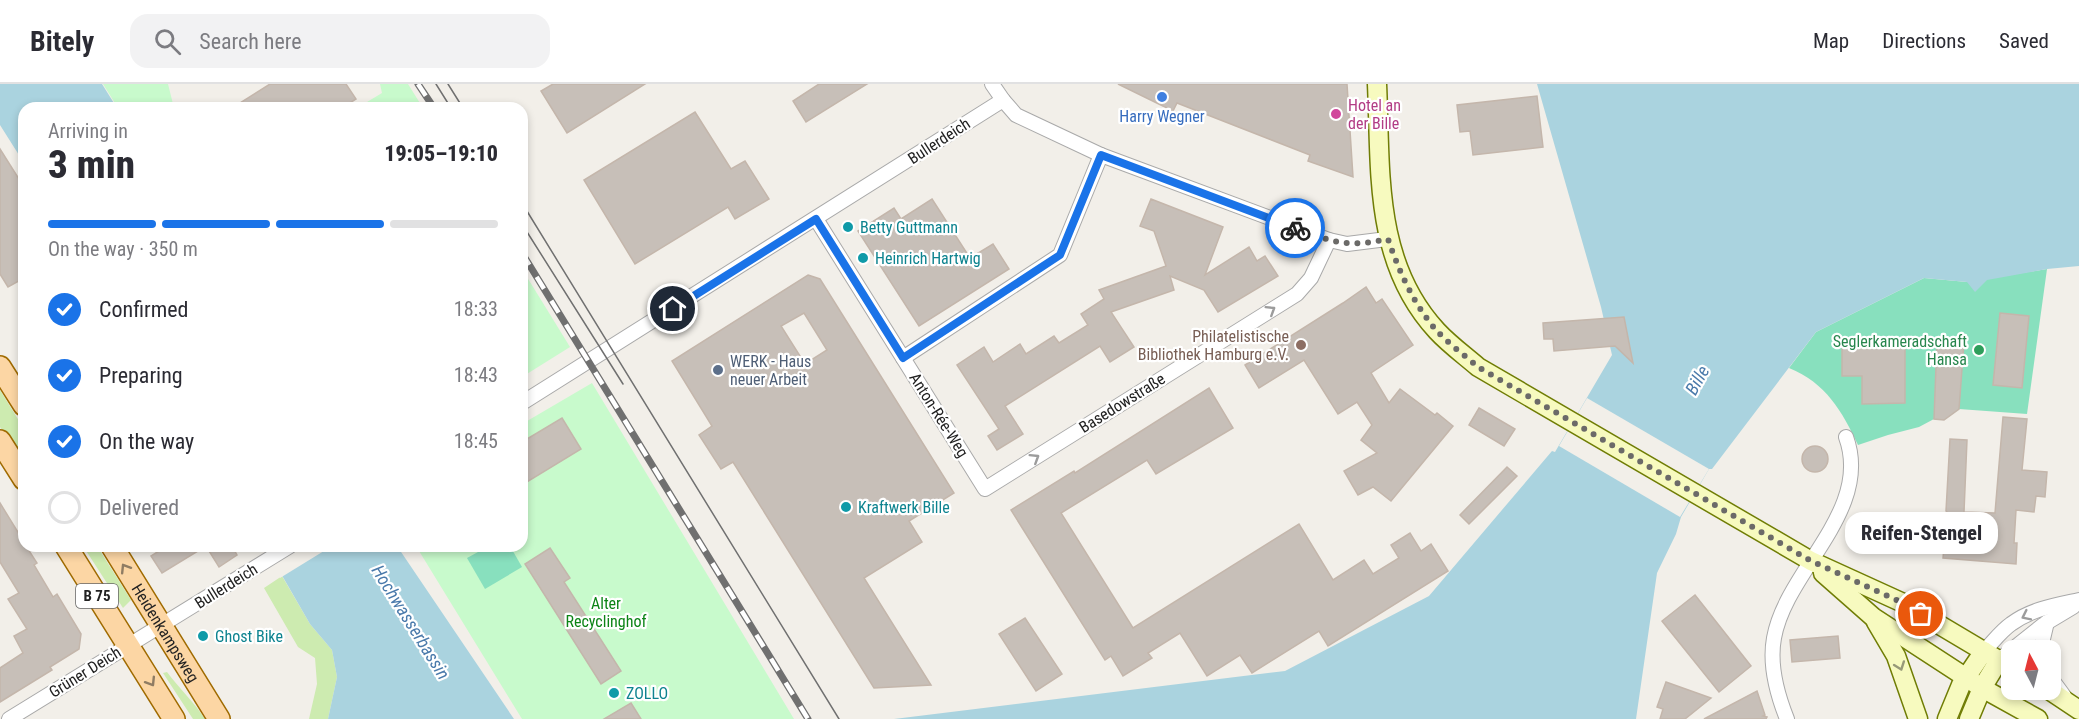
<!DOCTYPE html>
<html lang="en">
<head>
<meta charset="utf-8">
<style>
	body { margin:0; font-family:"Roboto Condensed",sans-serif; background:#f2f2f3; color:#2b2b33; height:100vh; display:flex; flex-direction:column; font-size:22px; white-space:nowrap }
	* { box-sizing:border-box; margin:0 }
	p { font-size:20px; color:#7c7c81 }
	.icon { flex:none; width:33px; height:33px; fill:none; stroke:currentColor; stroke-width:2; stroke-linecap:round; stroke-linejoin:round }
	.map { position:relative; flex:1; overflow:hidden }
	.panel { position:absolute; left:18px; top:18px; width:510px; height:450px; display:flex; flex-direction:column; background:#fff; border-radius:18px; box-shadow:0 3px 9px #0003 }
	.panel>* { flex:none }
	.needle { width:39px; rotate:353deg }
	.fabs { position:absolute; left:2001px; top:556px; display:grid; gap:12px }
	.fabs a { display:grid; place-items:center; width:60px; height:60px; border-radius:12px; background:#fff; box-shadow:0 3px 9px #0003; font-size:30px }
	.pin { position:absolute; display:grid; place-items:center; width:51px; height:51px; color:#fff; margin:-26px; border:3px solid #fff; border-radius:50%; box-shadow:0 2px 6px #0007 }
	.courier { position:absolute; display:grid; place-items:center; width:60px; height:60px; margin:-30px; border:4px solid #1a73e8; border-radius:50%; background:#fff; color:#222; box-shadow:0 2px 8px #0007 }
	.bubble { position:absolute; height:42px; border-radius:18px; background:#fff; box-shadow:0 3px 9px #0003; font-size:20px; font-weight:800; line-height:42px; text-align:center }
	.head em { font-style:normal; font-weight:800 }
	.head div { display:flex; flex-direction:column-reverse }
	.head { display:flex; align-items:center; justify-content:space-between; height:102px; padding:0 30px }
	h1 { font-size:39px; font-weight:800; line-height:45px }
	.bar { display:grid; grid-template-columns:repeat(4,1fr); gap:9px 6px; align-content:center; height:72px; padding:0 30px }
	.bar i { height:8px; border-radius:4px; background:#e1e1e2 }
	.bar .current { background:#1a73e8 }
	.bar p { grid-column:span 4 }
	ol { padding:0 30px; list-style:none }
	li { display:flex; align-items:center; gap:18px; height:66px }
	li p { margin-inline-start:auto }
	li .icon { padding:6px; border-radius:50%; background:#1a73e8; color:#fff; stroke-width:4 }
	li:last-child { color:#7c7c81 }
	li i { width:33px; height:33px; border:3px solid #e1e1e2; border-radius:50% }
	header { display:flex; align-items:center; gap:36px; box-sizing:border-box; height:84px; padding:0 30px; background:#fff; border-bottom:2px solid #e1e1e2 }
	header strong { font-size:28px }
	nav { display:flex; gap:33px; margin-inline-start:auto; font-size:21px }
	.search { width:420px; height:54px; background:#f2f2f3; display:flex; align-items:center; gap:15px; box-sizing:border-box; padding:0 21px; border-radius:18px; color:#7c7c81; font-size:22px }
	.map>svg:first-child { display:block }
</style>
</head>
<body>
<header>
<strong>Bitely</strong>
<div class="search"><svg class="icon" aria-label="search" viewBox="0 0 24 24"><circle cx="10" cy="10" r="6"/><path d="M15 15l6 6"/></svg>Search here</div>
<nav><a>Map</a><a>Directions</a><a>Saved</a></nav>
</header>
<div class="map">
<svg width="2079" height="635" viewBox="0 0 2079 635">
	<rect width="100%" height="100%" fill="#f2efe9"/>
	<!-- grass -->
	<g fill="#cdebb0">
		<path d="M0,306l24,39v38l-24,-40z"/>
		<path d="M83,462h14l34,54 -8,8z"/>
		<path d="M282,492l28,48 22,26 5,27 -9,42h-19l8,-35 -2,-26 -17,-11 -34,-59z"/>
		<path d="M167,588c12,16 27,30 38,47h-12l-30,-46z"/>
	</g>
	<!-- park -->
	<g fill="#c8facc">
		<path d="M103,0h65l6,24h-56z"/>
		<path d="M380,0h28l15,24h-66l25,-15z"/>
		<path d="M522,185l48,78 -48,30z"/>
		<path d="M592,299l202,336h-272l-106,-173h106v-122z"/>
	</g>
	<!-- pitch -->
	<g fill="#88e0be">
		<path d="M2047,185l-20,145 -68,-5 -15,11 -10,-1 -15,8 -31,8 -30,10c-16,-34 -32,-62 -69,-77l27,-36 108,-54 43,4z"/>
		<path d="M489,462h21l12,21 -37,22 -18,-31z"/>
	</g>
	<!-- water -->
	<g fill="#aad3df">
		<path d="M0,0h102l15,24h-93v55l-24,-38z"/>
		<path d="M1537,0h542v182l-32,3 -60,11 -12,12 -8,-10 -43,-4 -108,54 -104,137h-3l-28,48 -5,17 -19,39 -21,146h-742l391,-48 144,-75 123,-145 3,1 57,-97 -11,-48z"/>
		<path d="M265,462h132l117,173h-186l9,-42 -5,-27 -22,-26z"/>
	</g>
	<!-- pier -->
	<g fill="#f2efe9">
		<path d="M1587,314l122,71 -29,48 -121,-71z"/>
		<path d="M262,462h70l-52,32z"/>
	</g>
	<!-- building -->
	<g fill="#c7bfb8" stroke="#c4b6ab" stroke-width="1.5" fill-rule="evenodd">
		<path d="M270,0h76l10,15 -14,9h-110z"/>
		<path d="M553,0h92l-78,49 -26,-42z"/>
		<path d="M819,0h48l-61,38 -13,-21z"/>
		<path d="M1118,0h229l6,93 -45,-16 2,-6 -133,-52 -4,8z"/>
		<path d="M1537,12l6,51 -70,8 -3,-24 -10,1 -3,-27z"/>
		<path d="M695,28l36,57 14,-8 24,38 -34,20 -7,-12 -93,57 -51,-84z"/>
		<path d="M0,65l24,38v91l-16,9 -8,-13z"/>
		<path d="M932,115l38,59 23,-14 16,25 -90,57 -61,-95 36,-23 7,11z"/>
		<path d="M1151,115l72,28 -18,48 44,-28 8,14 8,-5 13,20 -60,36 -14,-22 -34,-14 4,14 -63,22 23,35 -24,15 -10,-16 -95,60 18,28 -26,16 -9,-14 11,-7 -42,-64 27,-18 9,15 27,-18 6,10 28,-18 5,7 29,-18 -7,-11 23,-15 -5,-9 67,-24 -12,-35 -14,-5z"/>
		<path d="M808,191l12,4 134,214 -45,28 13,21 -58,36 67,107 -57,3 -141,-226 -12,7 -22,-34 13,-9 -40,-65zM804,229l23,37 -22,14 -24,-38z"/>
		<path d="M1366,203l10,16 6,-4 31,46 -42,28 18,30 11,-14 35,26 2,-2 16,13 -62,75 -18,-14 -15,8 -14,-24 33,-18 -16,-13 11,-15 -15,-23 -19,12 -34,-54 -45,28 -14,-23 98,-62z"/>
		<path d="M2000,229l29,3 -7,72 -29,-3z"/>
		<path d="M1624,233l9,46 -18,-17 -61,5 -1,-12h-9l-1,-16z"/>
		<path d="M1937,257l27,1 -5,67 -15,11 -10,-1z"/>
		<path d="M1842,264h63v55l-43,1v-28h-20z"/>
		<path d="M1209,304l24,40 -77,46 -9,-14 -86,53 72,115 166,-104 34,56 31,-20 9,14 26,-16 -8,-13 19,-12 11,18 10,-7 17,27 -120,75 -9,-15 -67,42 -12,-18 -33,21 -27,-43 -32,20 4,5 -29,18 -12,-20 -6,4 -94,-150 63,-39 1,2z"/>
		<path d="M1479,324l36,21 -11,17 -35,-21z"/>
		<path d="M2003,333l24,2 -5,51 25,2 -2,25 -9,-1 -2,16 -18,-2 -2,33h3l-1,21 -73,-6 4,-46 -1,-1 4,-72 17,1 -3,72 31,1z"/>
		<path d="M562,334l19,31 -59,36v-43z"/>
		<circle cx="1815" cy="375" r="13"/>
		<path d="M1507,383l10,9 -48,48 -9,-9z"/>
		<path d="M0,419l24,39v4h2l11,17 -3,2 19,32 4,-3 24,40 -2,15 -29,18 2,3 -52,32v-34l23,-15 -9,-17 13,-7 -19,-30 11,-6 -19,-31z"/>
		<path d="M167,462h65l5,9 -18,12 -13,-21 -44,27 -11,-17z"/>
		<path d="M550,464l20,30 -6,4 57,89 -20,13 -76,-120z"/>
		<path d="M1695,511l56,71 -32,26 -57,-71z"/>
		<path d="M1025,534l37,56 -26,17 -37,-57z"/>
		<path d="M1838,552l2,22 -48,4 -2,-22z"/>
		<path d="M1666,598l45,16 -26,21h-25l3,-10 -6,-2z"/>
		<path d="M1757,607l8,24 -2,1 4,1 -1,2h-62z"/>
		<path d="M631,619l10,16h-37z"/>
	</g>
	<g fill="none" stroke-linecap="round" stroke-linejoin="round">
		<defs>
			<g id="street">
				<path d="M992,0l11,16"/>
				<path d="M816,135l169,270 312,-195 14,-16 18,-38"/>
				<path d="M903,274l157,-103 41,-100"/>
				<path d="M522,319l481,-303 13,15 85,40 228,85 18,4 40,-5"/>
				<path d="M1984,567c9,-9 17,-20 27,-27 20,-15 45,-19 68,-24"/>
				<path d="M2043,567v-12l4,-17"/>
				<path d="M1999,576l44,-35 30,-18"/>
				<path d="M2050,593l14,19"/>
				<path d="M9,635l281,-173"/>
				<path d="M1787,635c-10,-25 -18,-54 -13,-81 12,-68 99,-127 72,-201"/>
			</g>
			<g id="secondary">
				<path d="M1377,0c4,86 -4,178 60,247 12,13 27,24 41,36l333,194 90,41 111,66"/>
				<path d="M1823,489l50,44 109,71 56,31"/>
				<path d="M1876,538l20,34 22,63"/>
				<path d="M2049,606l30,20"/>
				<path d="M1947,635l14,-34 23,-34"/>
				<path d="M1969,635l13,-31 17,-28"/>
			</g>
			<g id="primary">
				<path d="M0,283l24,38"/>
				<path d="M0,357l24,38"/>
				<path d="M66,462l108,173"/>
				<path id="s1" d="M112,462l107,173"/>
			</g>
		</defs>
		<!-- street casing -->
		<use href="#street" stroke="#a9a9a9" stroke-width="16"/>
		<!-- secondary casing -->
		<use href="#secondary" stroke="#707d05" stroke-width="21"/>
		<!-- primary casing -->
		<use href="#primary" stroke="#a06b00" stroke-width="24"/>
		<!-- street -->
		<use href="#street" stroke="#fff" stroke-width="14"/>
		<!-- secondary -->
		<use href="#secondary" stroke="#f7fabf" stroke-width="18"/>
		<!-- primary -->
		<use href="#primary" stroke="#fcd6a4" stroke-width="21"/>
		<!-- tram -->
		<g stroke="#707070" stroke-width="1.5">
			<path d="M436,0l15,24"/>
			<path d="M448,0l15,24"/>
			<path d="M522,119l317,516"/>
			<path d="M522,140l101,160"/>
		</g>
		<defs>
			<g id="rail">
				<path d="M418,0l16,24"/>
				<path d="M522,169l286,466"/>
			</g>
		</defs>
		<!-- rail casing -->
		<use href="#rail" stroke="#707070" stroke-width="7"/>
		<!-- rail -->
		<use href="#rail" stroke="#fff" stroke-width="4.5" stroke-dasharray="14" stroke-linecap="butt"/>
	</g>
	<!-- one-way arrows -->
	<defs><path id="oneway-chevron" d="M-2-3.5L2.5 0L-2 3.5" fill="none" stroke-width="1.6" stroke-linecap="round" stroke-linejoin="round" transform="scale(1.5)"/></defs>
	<g stroke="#9c9c9c">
		<use href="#oneway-chevron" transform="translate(1271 226) rotate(-32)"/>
		<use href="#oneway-chevron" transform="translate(1035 374) rotate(-32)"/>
		<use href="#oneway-chevron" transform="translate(2026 532) rotate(154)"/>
	</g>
	<g stroke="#8f7c63">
		<use href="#oneway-chevron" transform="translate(125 484) rotate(-122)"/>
		<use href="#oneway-chevron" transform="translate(151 598) rotate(58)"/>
	</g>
	<use stroke="#979978" href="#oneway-chevron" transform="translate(1900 582) rotate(70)"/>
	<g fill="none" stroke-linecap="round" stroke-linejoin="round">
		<!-- done -->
		<path stroke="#6b6a68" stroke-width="6" stroke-dasharray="0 10.8" d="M1295,144c39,14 50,20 93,11 11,32 25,64 48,91 12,13 28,25 42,37l333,194 90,41 20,12"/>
		<!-- route -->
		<path stroke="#1a73e8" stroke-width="8" d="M673,225l143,-90 87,139 157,-103 41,-100 194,73"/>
	</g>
	<!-- markers -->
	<circle fill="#3f7fe0" stroke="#fff" stroke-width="2" cx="1162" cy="13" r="6"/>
	<circle fill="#d1479c" stroke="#fff" stroke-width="2" cx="1336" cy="30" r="6"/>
	<g fill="#0f9aa8" stroke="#fff" stroke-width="2">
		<circle cx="848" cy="143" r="6"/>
		<circle cx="863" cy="174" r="6"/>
		<circle cx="846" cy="423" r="6"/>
		<circle cx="203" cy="552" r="6"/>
		<circle cx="614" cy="609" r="6"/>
	</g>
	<circle fill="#8d6e63" stroke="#fff" stroke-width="2" cx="1301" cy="261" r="6"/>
	<circle fill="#2e9e5b" stroke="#fff" stroke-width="2" cx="1979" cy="266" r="6"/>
	<circle fill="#5c6f8a" stroke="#fff" stroke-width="2" cx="718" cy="286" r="6"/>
	<g text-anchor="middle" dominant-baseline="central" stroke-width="4.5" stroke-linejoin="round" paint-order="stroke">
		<!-- shield labels -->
		<rect fill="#fff" stroke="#646464" stroke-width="1.5" x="76" y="500" width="42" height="24" rx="4.5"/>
		<g font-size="15" font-weight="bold" fill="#222">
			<text x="97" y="512">B 75</text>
		</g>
		<!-- hotel labels -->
		<g font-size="16" fill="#b23c85" stroke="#fff" text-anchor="start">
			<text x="1348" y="21">Hotel an<tspan x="1348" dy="18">der Bille</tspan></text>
		</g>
		<!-- shop labels -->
		<g font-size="16" fill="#366cbe" stroke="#fff">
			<text x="1162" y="32">Harry Wegner</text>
		</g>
		<!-- street labels -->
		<g font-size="16" fill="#222" stroke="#fff">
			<text transform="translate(939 57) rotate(-33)">Bullerdeich</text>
			<text transform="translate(1122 319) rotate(-32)">Basedowstraße</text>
			<text transform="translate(939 331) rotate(58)">Anton-Rée-Weg</text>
			<text transform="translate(226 502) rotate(-32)">Bullerdeich</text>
			<text stroke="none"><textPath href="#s1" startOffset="102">Heidenkampsweg</textPath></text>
			<text transform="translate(85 588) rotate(-32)">Grüner Deich</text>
		</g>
		<!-- culture labels -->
		<g font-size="16" fill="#0d838f" stroke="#fff" text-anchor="start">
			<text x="860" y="143">Betty Guttmann</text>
			<text x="875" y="174">Heinrich Hartwig</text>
			<text x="858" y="423">Kraftwerk Bille</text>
			<text x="215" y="552">Ghost Bike</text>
			<text x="626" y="609">ZOLLO</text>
		</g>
		<!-- education labels -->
		<g font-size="16" fill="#785e54" stroke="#fff" text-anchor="end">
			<text x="1289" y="252">Philatelistische<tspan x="1289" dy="18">Bibliothek Hamburg e.V.</tspan></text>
		</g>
		<!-- leisure labels -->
		<g font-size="16" fill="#27864d" stroke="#fff" text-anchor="end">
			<text x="1967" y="257">Seglerkameradschaft<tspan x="1967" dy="18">Hansa</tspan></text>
		</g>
		<!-- service labels -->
		<g font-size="16" fill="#4e5e75" stroke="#fff" text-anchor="start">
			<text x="730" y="277">WERK - Haus<tspan x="730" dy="18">neuer Arbeit</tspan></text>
		</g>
		<!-- park labels -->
		<g font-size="16" fill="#0c8416" stroke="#fff">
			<text x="606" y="519">Alter<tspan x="606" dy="18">Recyclinghof</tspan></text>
		</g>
		<!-- water labels -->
		<g font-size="18" font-style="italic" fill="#4a7aab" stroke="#fff">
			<text transform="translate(1697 296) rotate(-61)">Bille</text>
			<text transform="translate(411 538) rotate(58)">Hochwasserbassin</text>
		</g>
	</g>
</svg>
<div class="fabs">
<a><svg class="needle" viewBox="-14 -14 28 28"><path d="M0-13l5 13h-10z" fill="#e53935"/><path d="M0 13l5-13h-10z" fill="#7c7c81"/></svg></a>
</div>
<div class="pin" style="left:1921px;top:530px;background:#ea580c"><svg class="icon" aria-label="bag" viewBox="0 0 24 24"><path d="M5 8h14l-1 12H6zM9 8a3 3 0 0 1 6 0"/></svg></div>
<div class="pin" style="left:673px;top:225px;background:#1f2937"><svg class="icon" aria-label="home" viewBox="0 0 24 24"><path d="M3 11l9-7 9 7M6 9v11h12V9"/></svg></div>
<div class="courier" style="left:1295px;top:144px"><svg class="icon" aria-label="bike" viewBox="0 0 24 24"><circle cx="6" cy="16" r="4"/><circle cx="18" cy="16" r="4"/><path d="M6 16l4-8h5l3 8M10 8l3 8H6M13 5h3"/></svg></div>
<div class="bubble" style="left:1845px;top:428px;width:153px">Reifen-Stengel</div>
<section class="panel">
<div class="head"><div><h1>3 min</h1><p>Arriving in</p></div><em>19:05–19:10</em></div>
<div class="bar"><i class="current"></i><i class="current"></i><i class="current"></i><i></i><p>On the way · 350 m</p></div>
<ol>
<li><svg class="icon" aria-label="check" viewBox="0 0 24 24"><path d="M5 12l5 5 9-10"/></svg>Confirmed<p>18:33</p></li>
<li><svg class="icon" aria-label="check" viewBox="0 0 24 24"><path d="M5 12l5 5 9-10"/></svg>Preparing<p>18:43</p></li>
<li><svg class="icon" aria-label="check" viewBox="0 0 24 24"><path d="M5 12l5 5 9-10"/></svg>On the way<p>18:45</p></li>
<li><i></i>Delivered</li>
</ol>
</section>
</div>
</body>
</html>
